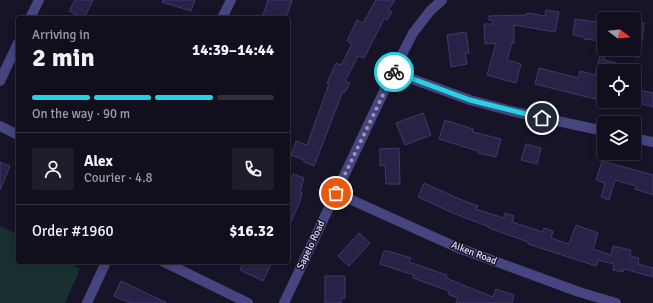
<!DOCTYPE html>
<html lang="en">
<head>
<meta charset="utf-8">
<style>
	body { margin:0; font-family:Signika,sans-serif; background:#1e1d2b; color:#f1f3f6; height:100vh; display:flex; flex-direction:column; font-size:15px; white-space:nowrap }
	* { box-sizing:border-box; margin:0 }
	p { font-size:13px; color:#9c9ca4 }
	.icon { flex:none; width:22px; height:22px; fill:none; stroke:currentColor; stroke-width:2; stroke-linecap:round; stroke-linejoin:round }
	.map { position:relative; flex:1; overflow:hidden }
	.side { position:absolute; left:16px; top:16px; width:274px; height:248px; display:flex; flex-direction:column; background:#110f1e; border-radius:4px; box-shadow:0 2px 10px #0003,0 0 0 1px #302f3c }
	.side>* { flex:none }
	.needle { width:26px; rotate:106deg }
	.buttons { position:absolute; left:597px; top:12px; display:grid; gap:8px }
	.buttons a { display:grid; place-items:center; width:44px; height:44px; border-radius:4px; background:#110f1e; box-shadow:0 2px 10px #0003,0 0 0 1px #302f3c; font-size:20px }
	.pin { position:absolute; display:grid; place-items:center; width:34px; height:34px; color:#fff; margin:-17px; border:2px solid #fff; border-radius:50%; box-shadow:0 1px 4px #0007 }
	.courier { position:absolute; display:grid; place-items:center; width:40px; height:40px; margin:-20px; border:3px solid #24d2e2; border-radius:50%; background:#fff; color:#222; box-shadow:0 1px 5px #0007 }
	.overview em { font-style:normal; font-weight:700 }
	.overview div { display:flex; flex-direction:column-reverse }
	.overview { display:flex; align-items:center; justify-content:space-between; height:68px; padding:0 16px }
	h1 { font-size:26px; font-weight:700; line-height:30px }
	.bar { display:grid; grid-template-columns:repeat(4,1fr); gap:6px 4px; align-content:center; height:48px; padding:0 16px }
	.bar i { height:5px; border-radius:3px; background:#302f3c }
	.bar .current { background:#24d2e2 }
	.bar p { grid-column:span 4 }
	.line { display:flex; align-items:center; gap:10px; padding:0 16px; border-top:1px solid #302f3c }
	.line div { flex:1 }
	.round { display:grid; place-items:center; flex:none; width:42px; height:42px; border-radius:4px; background:#1e1d2b }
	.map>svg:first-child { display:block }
</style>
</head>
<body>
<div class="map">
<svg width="653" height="303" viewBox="0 0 653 303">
	<rect width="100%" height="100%" fill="#171428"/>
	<!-- green -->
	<path fill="#183130" d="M0,226l18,9v27h52l10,7 -15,34h-65z"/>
	<!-- building -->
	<g fill="#292246" stroke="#41376f">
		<path d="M75,0h18l-9,18 -15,-7z"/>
		<path d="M163,0h32l-4,11 -29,-9z"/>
		<path d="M268,0h24l-6,18h-24z"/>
		<path d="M376,0h19l-7,10 4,2 -5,8 -3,-1 -20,39 -6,-2 -13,25 5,2 -5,9 -2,-1 -29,75 -10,-4v-2l-13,-5 5,-14 11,4 22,-61 -2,-1 9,-20 5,2 11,-21 -5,-3 10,-21 6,3z"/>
		<path d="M546,10l13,2 -4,20 -41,-7v18h-2l-5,17 14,4 -5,19 -29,-8 9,-32 -11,1 -1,-20h9v-3l-4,-1v-4l38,-1v-2l18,3z"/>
		<path d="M575,19l29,4 -2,18 -18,-2v-2l-11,-2z"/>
		<path d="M634,22l10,1 -4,34h-6z"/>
		<path d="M466,32l3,21h-4l2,11 -16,3 -4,-32z"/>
		<path d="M601,52l3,1v7l12,3 -2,8h-10v9l-4,-1 -5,20 -60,-15 4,-16 39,10 2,-7 15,4z"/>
		<path d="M634,89l19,4v14l-19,-5z"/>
		<path d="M423,113l8,22 -26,10 -9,-22z"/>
		<path d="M445,120l28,9v3l28,7 -5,18 -18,-4v-2l-39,-12z"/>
		<path d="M526,144l15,4 -4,16 -16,-4z"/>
		<path d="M399,148l1,36h-14l-1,-19 -5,1v-17z"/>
		<path d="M602,161l51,14v20l-18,-6 1,-3 -21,-6 -6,20 -8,-3 4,-14 -9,-3z"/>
		<path d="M0,162l10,4 -10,24z"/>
		<path d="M293,174l11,4 -4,14 2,1 -2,8 -11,26 -1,-38z"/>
		<path d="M424,183l33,15 21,8 -2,3 28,9 1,-5 9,3 -2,6 31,10 1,-4 9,3 -2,7 18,6 7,-19 22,8 -5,16 18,6 2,-9 18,4 -1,6 9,2 -1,6 15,4v9l-29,-8 -1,3 -10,-2 1,-6 -16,-4 -2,6 -68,-22v-2l-39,-14v-1l-36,-14 -35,-16z"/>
		<path d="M359,233l11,10 -21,23 -11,-10z"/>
		<path d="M384,251h4l23,7 -2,4 38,13 -1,3 47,19 3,-8 18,6 -2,8h-56l2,-5 -10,-4 1,-3 -36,-13 1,-3 -34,-11z"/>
		<path d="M243,262h29l-9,19 -23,-11z"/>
		<path d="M325,276h20v22h-4v5h-16z"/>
		<path d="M121,281l46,22h-37l-16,-7z"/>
	</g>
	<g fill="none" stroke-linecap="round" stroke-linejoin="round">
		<!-- minor -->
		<g stroke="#464580" stroke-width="10">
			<path d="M30,18l9,-18"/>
			<path d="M222,18l9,-18"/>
			<path d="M393,72l77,28 41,11 93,20"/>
			<path d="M0,81l18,-38"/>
			<path d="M0,126l18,9"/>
			<path d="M634,138l19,4"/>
			<path d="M336,193l120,54 123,45 37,11"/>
			<path d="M164,262l84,41"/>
			<path d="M87,303l19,-41"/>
			<path d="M284,303l109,-231 20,-39 17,-22 12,-11"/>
		</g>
	</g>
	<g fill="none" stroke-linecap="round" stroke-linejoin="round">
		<!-- done -->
		<path stroke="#9b98b1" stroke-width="4" stroke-dasharray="0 7.2" d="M336,193l58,-121"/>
		<!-- route -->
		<path stroke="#24d2e2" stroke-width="5" d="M394,72l76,28 72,18"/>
	</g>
	<g text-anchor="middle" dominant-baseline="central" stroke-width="3" stroke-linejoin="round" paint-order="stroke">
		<!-- street labels -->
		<g font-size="10" fill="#e2dffb" stroke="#171428">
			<text transform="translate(311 245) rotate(-65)">Sapelo Road</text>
			<text transform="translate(474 253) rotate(21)">Aiken Road</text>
		</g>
	</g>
</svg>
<div class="buttons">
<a><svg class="needle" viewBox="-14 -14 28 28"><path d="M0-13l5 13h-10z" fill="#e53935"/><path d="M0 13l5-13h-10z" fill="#9c9ca4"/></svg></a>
<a><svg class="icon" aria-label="locate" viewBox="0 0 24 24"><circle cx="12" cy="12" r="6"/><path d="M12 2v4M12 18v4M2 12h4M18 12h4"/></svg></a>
<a><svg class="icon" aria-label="layers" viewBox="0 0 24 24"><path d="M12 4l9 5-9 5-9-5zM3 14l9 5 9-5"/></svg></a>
</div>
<div class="pin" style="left:336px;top:193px;background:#ea580c"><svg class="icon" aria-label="bag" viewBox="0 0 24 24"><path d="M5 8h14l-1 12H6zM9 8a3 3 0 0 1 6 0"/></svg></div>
<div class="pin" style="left:542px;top:118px;background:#1f2937"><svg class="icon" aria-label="home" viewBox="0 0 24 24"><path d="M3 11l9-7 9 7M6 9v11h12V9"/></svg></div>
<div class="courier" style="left:394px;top:72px"><svg class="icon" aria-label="bike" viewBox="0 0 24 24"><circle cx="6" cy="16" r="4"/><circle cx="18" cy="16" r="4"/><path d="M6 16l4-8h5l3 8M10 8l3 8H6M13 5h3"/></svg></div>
<section class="side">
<div class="overview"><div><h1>2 min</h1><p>Arriving in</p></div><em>14:39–14:44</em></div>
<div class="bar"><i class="current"></i><i class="current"></i><i class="current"></i><i></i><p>On the way · 90 m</p></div>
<div class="line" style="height:72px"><a class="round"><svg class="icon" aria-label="person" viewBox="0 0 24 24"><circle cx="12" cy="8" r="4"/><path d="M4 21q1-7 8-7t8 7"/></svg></a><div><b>Alex</b><p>Courier · 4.8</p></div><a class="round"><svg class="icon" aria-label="phone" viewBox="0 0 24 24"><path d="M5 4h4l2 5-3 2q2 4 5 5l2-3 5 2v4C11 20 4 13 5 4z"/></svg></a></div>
<div class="line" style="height:52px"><div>Order #1960</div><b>$16.32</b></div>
</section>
</div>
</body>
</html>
